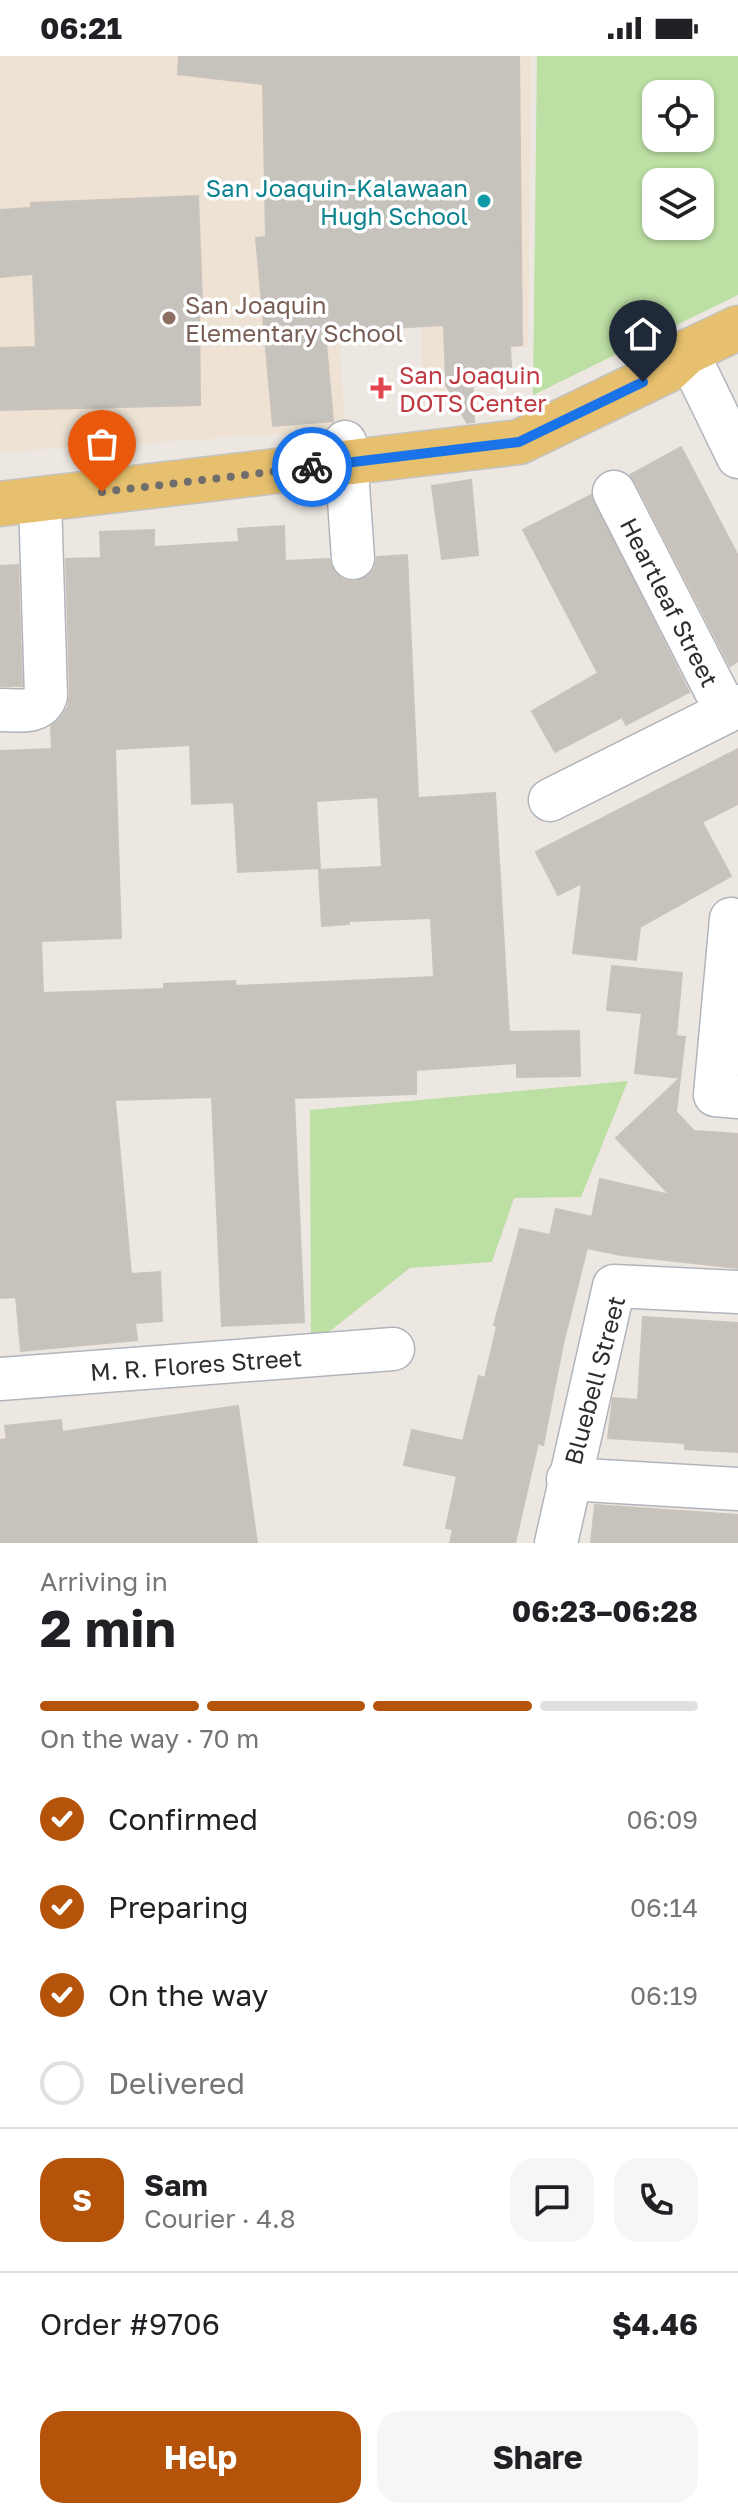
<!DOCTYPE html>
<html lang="en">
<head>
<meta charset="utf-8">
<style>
	body { margin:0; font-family:"Golos Text",sans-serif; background:#f6f6f6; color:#202124; height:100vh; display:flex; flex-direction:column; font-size:30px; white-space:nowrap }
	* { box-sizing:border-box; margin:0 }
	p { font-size:26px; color:#757577 }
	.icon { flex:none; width:44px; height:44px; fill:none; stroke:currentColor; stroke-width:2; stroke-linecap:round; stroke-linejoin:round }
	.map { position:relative; height:1487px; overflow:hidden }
	.panel { display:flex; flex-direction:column; background:#fff; flex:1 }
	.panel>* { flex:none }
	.buttons { position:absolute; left:642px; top:24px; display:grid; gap:16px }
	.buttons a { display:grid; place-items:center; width:72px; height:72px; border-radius:16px; background:#fff; box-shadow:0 2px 6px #0004; font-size:40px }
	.pin { position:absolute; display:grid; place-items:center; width:68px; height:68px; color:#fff; margin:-82px -34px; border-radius:50% 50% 50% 0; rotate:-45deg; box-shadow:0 0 8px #0007 }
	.pin .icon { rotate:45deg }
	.courier { position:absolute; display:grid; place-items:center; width:80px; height:80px; margin:-40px; border:6px solid #1a73e8; border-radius:50%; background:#fff; color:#222; box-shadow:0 2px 10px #0007 }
	.overview em { font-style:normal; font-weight:700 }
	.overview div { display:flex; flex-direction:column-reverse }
	.overview { display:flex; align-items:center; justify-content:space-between; height:136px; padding:0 40px }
	h1 { font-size:52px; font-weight:700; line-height:60px }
	.bar { display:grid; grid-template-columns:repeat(4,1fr); gap:12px 8px; align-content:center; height:96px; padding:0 40px }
	.bar i { height:10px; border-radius:6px; background:#e0e0e0 }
	.bar .selected { background:#b45309 }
	.bar p { grid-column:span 4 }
	.line { display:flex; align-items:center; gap:20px; padding:0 40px; border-top:2px solid #e0e0e0 }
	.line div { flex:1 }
	.round { display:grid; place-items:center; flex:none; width:84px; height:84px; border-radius:24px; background:#f6f6f6 }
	ol { padding:0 40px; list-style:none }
	li { display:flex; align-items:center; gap:24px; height:88px }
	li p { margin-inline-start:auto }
	li .icon { padding:8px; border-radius:50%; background:#b45309; color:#fff; stroke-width:4 }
	li:last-child { color:#757577 }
	li i { width:44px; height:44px; border:4px solid #e0e0e0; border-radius:50% }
	.action { display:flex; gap:16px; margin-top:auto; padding:16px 40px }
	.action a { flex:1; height:92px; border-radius:24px; background:#b45309; color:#fff; font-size:32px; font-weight:700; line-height:92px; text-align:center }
	.action a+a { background:#f6f6f6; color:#202124 }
	.status { display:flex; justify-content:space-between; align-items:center; height:56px; padding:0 40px; background:#fff; direction:ltr }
	.status svg { height:22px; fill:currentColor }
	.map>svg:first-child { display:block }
</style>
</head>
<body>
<div class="status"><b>06:21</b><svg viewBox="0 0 49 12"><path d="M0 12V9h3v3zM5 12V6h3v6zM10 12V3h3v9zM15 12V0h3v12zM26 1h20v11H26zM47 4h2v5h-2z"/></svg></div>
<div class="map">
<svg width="738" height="1487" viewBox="0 0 738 1487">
	<rect width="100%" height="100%" fill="#ede7e1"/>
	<!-- education -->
	<path fill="#ede2d3" d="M0,0h531l-3,291 -85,2 2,56h-23l-1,-202 -90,4 14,223 -345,22z"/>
	<!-- green -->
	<g fill="#bcdfa3" fill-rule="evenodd">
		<path d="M537,0h201v239l-205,100zM656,38h44v44h-44zM656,126h44v44h-44z"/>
		<path d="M628,1025l-47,116 -67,1 -22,64 -82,6 -99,78 -1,-236z"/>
	</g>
	<!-- building -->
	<g fill="#c6c2bc" stroke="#c9c3bb" stroke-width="2" fill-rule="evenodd">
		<path d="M179,0h340l3,289 -12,1 1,21 -39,2 2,53 -7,1 -21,-38 -2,-60 -119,7 8,89 -60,5 -17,-188 10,-1 -3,-153 -85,-10z"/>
		<path d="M198,140l4,105 -3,1 1,103 -200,5v-62l36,-1 -3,-73 -33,3v-67l31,-2v-5z"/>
		<path d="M681,391l57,109v105l-8,5 -95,-185 -5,-6z"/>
		<path d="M471,424l7,75 -36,4 -10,-73z"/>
		<path d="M591,439l98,197 -63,33 -4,-8 -67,35 -23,-41 66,-38 -75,-143z"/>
		<path d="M284,470l1,35 44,-2 5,13 9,8 12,2 12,-5 8,-9 2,-11 30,-2 11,243 77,-5 14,239 70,-1 1,45 -63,1v-14l-101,7v24l-122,4 10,224 -82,4 -10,-229 -97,3 16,174 29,-2 2,49 -27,2 2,17 -116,11 -5,-54 -16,1v-547l52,-2 -1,-22 9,-8 8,-12 2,-12 -4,-136 35,-1 -1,-26 54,-2v17l85,-5 -1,-13zM190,689l2,59 42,-2 4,70 82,-4 -4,-67 62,-4 4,70 -63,3 3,56 27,-2v-3l82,-3 3,59 -198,9 -1,-5 -71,3v5l-121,4 -2,-52 80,-3 -6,-189z"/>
		<path d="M18,509l4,121h-22v-120z"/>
		<path d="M738,693v55l-36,18 29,54 -91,51 -4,33 -63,-7 9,-70 -24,12 -22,-43z"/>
		<path d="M612,910l70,7 -6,63 9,1 -5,41 -45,-5 7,-60 -35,-3z"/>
		<path d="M680,1022l-4,34 18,19 44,3v134l-117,-13 -34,-7 -24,96 -20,101 -5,-2 -23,100h-65l3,-14 -7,-1 11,-52 -53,-11 8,-35 51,11 16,-65 6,2 12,-52 -3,-1 26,-96 30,6 6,-26 36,8 8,-38 70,16 -54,-57z"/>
		<path d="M643,1261l95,6v129l-53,-3v-6l-77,-5 5,-40 25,2z"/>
		<path d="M238,1350l19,137h-257v-103l7,-1 -2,-13 56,-6 1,12z"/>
		<path d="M595,1449l143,10v28h-147z"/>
	</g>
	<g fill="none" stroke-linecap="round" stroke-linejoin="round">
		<defs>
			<g id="minor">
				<path d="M687,296l51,105"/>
				<path d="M345,386l8,116"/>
				<path d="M614,436l112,219"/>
				<path d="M0,654c17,0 40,5 46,-14l-6,-197"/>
				<path d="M550,744l188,-94"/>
				<path d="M731,863l-16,176 23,2"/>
				<path d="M0,1323l393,-30"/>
				<path d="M568,1423l170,10"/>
				<path d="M556,1487l58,-257 124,6"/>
			</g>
			<path id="major" d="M0,448l519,-62 149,-72 19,-18 51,-24"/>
		</defs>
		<!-- minor casing -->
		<use href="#minor" stroke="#b2b4bc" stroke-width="45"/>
		<!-- major casing -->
		<use href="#major" stroke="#c4c4c4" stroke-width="47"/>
		<!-- minor -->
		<use href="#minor" stroke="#fff" stroke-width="42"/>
		<!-- major -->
		<use href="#major" stroke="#e6c06e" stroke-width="44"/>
	</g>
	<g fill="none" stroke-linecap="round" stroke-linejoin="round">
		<!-- done -->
		<path stroke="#706e6c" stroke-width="8" stroke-dasharray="0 14.4" d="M102,436l210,-25"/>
		<!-- route -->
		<path stroke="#1a73e8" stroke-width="10" d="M312,411l207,-25 124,-60"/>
	</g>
	<!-- markers -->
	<circle fill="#0f9aa8" stroke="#fff" stroke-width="3" cx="484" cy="145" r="8"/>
	<circle fill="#8d6e63" stroke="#fff" stroke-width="3" cx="169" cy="262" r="8"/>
	<path fill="#e0444e" stroke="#fff" stroke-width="3" d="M377 320h8v8h8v8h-8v8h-8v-8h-8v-8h8z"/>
	<g text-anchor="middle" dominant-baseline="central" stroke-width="7" stroke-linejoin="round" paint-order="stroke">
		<!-- culture labels -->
		<g font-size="24" fill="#0d838f" stroke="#fff" text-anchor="end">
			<text x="468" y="131">San Joaquin-Kalawaan<tspan x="468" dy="28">Hugh School</tspan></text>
		</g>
		<!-- education labels -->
		<g font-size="24" fill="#785e54" stroke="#fff" text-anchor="start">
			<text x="185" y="248">San Joaquin<tspan x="185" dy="28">Elementary School</tspan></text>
		</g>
		<!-- health labels -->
		<g font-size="24" fill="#be3a42" stroke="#fff" text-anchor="start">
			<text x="399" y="318">San Joaquin<tspan x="399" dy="28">DOTS Center</tspan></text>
		</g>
		<!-- street labels -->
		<g font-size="24" fill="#2d2d2d" stroke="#fff">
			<text transform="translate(670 546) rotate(63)">Heartleaf Street</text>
			<text transform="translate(196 1308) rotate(-4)">M. R. Flores Street</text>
			<text transform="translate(594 1324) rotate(-75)">Bluebell Street</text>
		</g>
	</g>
</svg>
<div class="buttons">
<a><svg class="icon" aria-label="locate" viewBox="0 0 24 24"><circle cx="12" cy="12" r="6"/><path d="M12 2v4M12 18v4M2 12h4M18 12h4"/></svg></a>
<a><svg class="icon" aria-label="layers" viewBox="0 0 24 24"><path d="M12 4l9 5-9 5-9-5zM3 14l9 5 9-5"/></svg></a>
</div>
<div class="pin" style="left:102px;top:436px;background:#ea580c"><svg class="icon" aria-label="bag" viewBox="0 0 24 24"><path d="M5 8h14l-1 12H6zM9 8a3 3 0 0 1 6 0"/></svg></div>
<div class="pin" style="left:643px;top:326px;background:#1f2937"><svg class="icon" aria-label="home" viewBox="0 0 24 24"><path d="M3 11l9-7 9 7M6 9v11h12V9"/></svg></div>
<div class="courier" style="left:312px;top:411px"><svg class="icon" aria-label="bike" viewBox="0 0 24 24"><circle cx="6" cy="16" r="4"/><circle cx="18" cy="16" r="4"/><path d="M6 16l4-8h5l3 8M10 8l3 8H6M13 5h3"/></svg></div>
</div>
<section class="panel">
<div class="overview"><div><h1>2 min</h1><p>Arriving in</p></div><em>06:23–06:28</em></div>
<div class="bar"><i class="selected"></i><i class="selected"></i><i class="selected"></i><i></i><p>On the way · 70 m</p></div>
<ol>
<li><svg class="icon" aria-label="check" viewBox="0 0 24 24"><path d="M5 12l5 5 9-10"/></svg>Confirmed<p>06:09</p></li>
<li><svg class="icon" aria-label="check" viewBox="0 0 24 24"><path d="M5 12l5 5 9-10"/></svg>Preparing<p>06:14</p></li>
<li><svg class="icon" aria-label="check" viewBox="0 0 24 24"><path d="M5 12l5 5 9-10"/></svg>On the way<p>06:19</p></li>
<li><i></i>Delivered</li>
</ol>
<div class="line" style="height:144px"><b class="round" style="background:#b45309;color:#fff">S</b><div><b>Sam</b><p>Courier · 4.8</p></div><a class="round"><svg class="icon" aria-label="chat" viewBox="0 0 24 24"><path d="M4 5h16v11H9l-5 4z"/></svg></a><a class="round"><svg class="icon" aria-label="phone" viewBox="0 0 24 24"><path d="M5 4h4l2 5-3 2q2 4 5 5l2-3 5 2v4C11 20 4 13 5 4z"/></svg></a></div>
<div class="line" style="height:104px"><div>Order #9706</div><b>$4.46</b></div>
<div class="action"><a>Help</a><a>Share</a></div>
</section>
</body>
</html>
